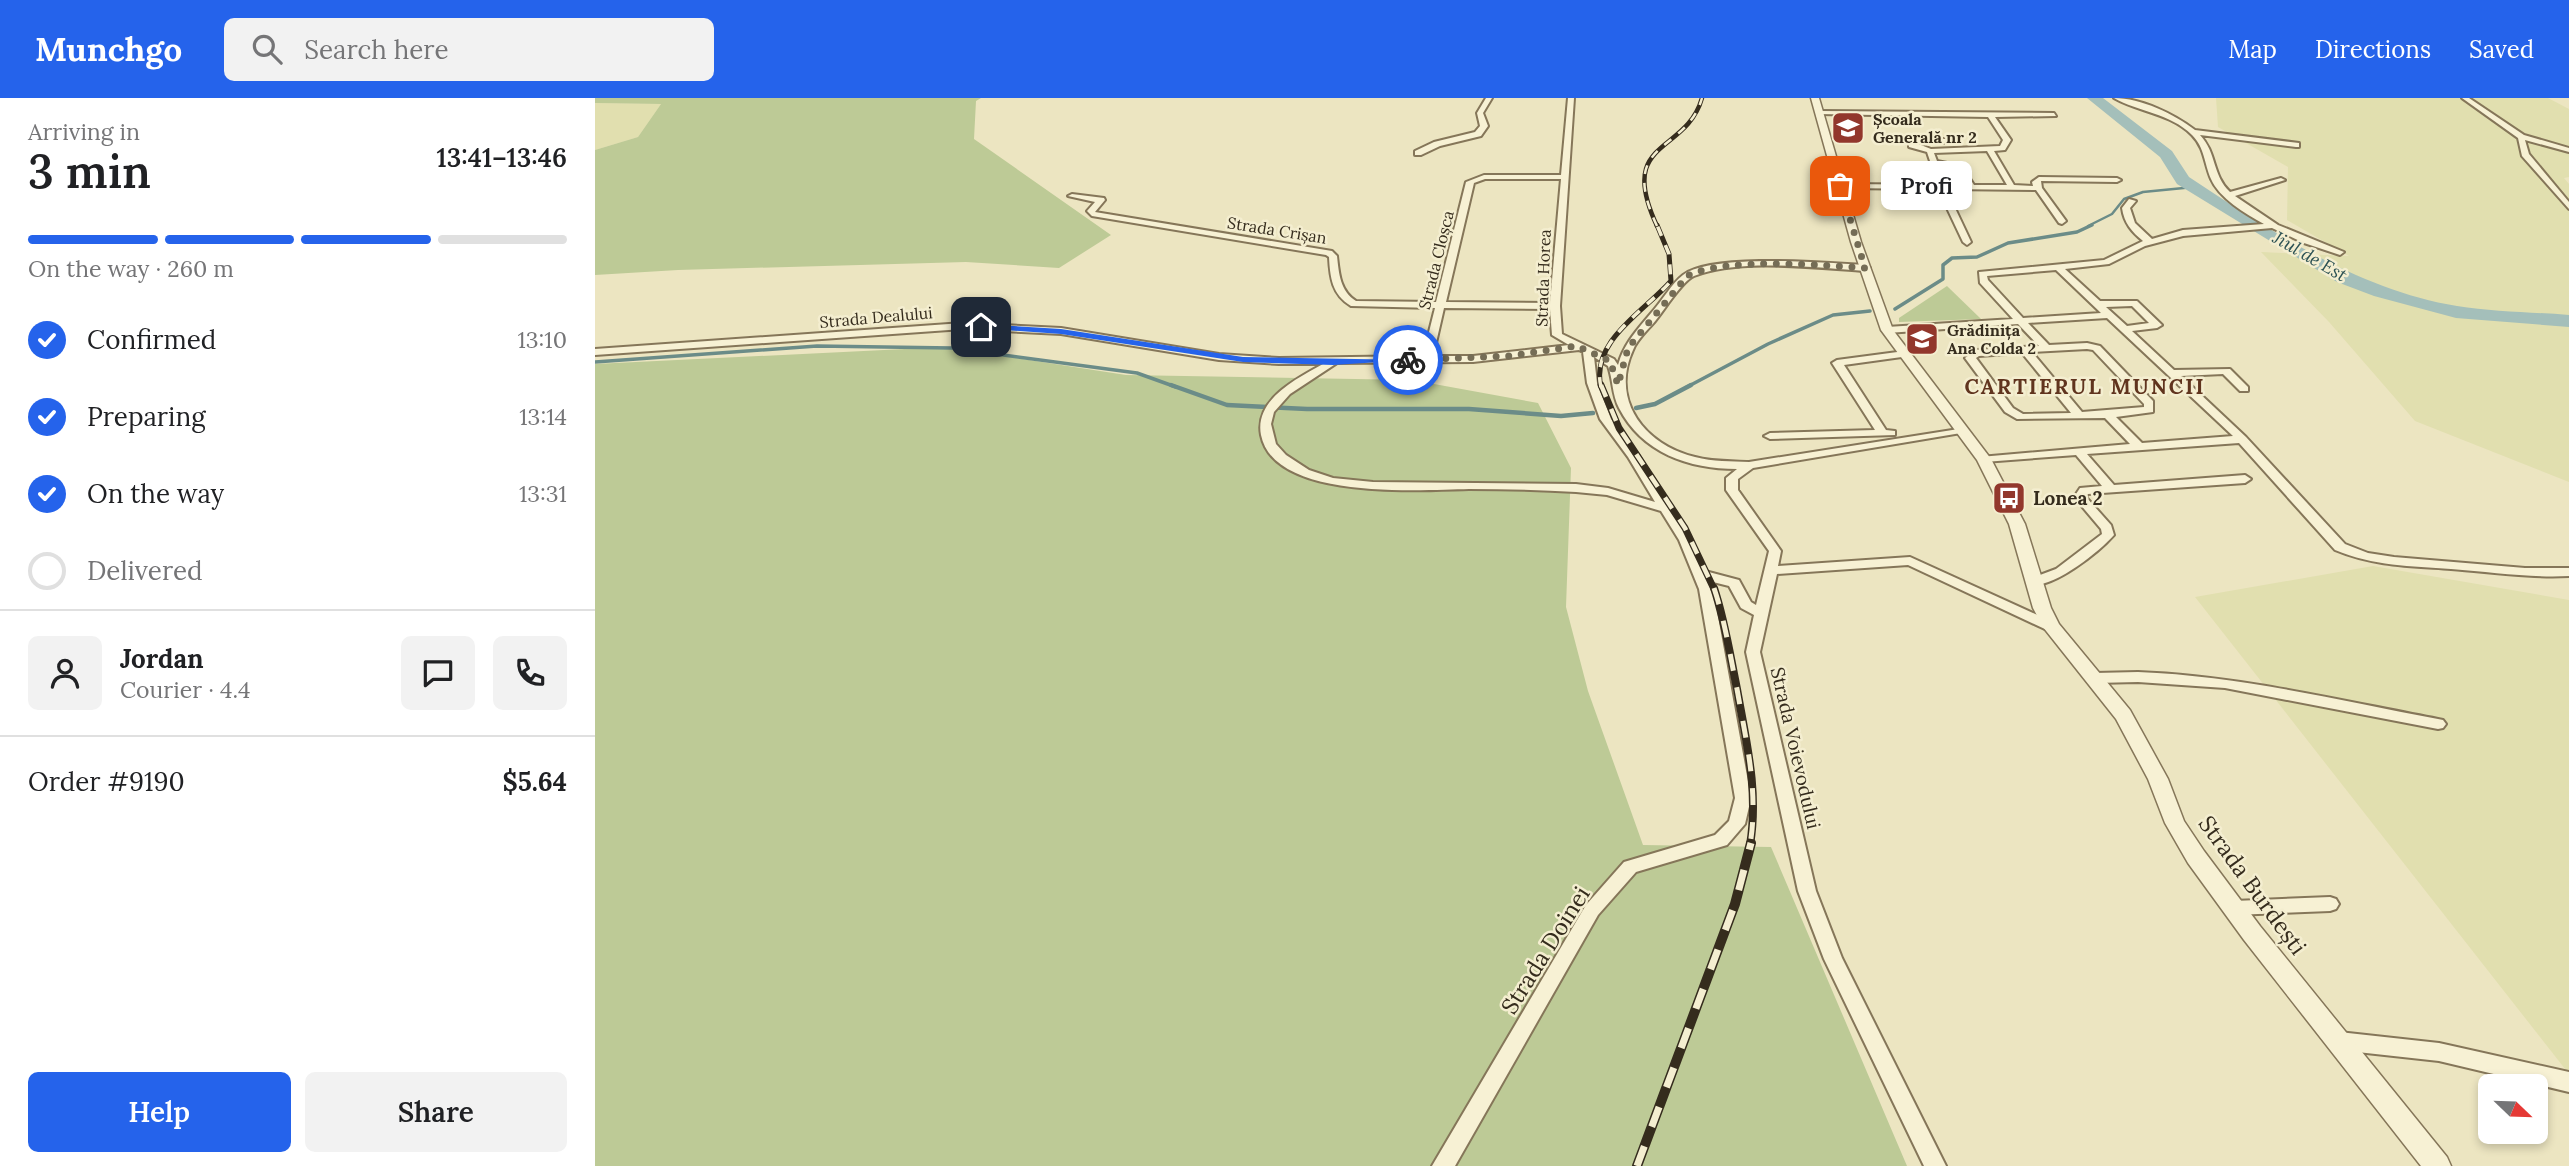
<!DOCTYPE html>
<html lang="en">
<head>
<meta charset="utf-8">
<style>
	body { margin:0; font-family:Lora,serif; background:#f2f2f2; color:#202124; height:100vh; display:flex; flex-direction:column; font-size:26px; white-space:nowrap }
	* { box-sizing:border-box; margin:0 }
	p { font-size:23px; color:#757577 }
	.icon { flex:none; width:38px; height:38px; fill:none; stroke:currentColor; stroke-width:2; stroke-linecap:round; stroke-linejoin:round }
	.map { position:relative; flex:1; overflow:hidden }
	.panel { display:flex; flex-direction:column; background:#fff; width:595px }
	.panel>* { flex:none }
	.needle { width:46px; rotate:113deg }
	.controls { position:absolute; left:1883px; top:976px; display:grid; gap:14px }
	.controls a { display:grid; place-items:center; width:70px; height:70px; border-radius:10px; background:#fff; box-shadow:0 4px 10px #0003; font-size:35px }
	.pin { position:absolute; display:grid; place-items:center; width:60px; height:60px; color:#fff; margin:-30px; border-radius:14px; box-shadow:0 4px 10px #0006 }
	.courier { position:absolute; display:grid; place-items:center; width:70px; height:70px; margin:-35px; border:5px solid #2563eb; border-radius:50%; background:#fff; color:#222; box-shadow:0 2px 9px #0007 }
	.bubble { position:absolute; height:49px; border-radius:10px; background:#fff; box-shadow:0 4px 10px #0003; font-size:23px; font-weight:600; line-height:49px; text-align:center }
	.summary em { font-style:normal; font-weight:600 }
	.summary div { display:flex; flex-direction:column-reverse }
	.summary { display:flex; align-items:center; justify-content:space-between; height:119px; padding:0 28px }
	h1 { font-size:46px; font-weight:600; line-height:52px }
	.bar { display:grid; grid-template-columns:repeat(4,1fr); gap:10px 7px; align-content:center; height:84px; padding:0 28px }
	.bar i { height:9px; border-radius:5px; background:#e0e0e0 }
	.bar .on { background:#2563eb }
	.bar p { grid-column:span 4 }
	.line { display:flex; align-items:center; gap:18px; padding:0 28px; border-top:2px solid #e0e0e0 }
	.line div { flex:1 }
	.round { display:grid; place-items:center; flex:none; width:74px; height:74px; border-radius:10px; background:#f2f2f2 }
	ol { padding:0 28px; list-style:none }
	li { display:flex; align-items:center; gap:21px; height:77px }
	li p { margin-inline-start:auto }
	li .icon { padding:7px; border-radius:50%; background:#2563eb; color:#fff; stroke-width:4 }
	li:last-child { color:#757577 }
	li i { width:38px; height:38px; border:4px solid #e0e0e0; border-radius:50% }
	.button { display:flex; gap:14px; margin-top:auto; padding:14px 28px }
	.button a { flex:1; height:80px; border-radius:10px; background:#2563eb; color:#fff; font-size:28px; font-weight:600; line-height:80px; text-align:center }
	.button a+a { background:#f2f2f2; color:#202124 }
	header { display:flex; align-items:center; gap:42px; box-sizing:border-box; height:98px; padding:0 35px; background:#2563eb; color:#fff }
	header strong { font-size:33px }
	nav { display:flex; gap:38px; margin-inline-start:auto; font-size:24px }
	.search { width:490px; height:63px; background:#f2f2f2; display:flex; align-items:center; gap:18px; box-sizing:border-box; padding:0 24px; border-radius:10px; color:#757577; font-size:26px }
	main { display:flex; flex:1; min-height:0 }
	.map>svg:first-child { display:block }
</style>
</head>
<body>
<header>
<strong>Munchgo</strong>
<div class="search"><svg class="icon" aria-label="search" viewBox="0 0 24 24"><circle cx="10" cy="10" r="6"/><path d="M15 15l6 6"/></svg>Search here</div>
<nav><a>Map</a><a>Directions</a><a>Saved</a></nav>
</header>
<main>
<section class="panel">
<div class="summary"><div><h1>3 min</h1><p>Arriving in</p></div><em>13:41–13:46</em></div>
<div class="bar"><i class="on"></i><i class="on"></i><i class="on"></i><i></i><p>On the way · 260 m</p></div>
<ol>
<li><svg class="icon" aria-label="check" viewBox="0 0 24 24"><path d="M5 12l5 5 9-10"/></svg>Confirmed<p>13:10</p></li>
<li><svg class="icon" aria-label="check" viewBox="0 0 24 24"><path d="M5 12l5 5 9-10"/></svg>Preparing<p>13:14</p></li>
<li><svg class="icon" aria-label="check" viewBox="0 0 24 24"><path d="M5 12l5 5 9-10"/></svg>On the way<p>13:31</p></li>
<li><i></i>Delivered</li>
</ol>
<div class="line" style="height:126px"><a class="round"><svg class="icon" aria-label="person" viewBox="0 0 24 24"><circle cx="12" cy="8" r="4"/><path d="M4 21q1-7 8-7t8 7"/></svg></a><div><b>Jordan</b><p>Courier · 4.4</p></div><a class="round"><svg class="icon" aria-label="chat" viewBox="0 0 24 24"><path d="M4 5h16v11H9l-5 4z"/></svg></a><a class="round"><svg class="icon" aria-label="phone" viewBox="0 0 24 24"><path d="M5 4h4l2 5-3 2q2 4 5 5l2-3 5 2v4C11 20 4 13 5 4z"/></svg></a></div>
<div class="line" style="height:91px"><div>Order #9190</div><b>$5.64</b></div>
<div class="button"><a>Help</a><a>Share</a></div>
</section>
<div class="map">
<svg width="1974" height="1068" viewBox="0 0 1974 1068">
	<rect width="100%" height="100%" fill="#ece5c1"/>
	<!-- farmland -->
	<g fill="#e1dfaf">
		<path d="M1621,0h332l21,11v68l-5,1 5,6v298l-154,-61 -86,-99 -68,-70 88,4 -62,-36 1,-53 -70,-40z"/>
		<path d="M0,5l66,1 -23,33 -43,13z"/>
		<path d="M1778,468l196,34v474l-374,-477z"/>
	</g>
	<!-- green -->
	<g fill="#bdca96">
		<path d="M0,0h386l-5,3 -2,38 137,96 -52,33 -93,-6 -288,8 -83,5v-125l43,-13 23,-33 -66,-1z"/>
		<path d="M1352,188l34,33 -82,3v-4z"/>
		<path d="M350,249l181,28 286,5 126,23 33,65 -5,139 22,84 55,154 128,2 136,319h-1312v-802z"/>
	</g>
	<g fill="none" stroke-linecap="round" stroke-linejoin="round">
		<!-- stream-far2 -->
		<path stroke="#6b8c88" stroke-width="2.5" d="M1493,128l24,-12 12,-15 19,-7 51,-5"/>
		<!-- stream-far1 -->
		<g stroke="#6b8c88" stroke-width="3.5">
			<path d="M1300,211l48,-30v-14l9,-7 25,-1 31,-14 69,-11 15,-7"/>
			<path d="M0,264l222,-16 135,2 185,25 39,14"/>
			<path d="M1092,289l81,-43 65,-29 37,-4"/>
		</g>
		<!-- stream -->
		<g stroke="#6b8c88" stroke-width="4.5">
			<path d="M576,287l56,20 80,4h162l92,7 32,-3"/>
			<path d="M1041,310l19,-4 36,-19"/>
		</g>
		<!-- river -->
		<path fill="#a4bfba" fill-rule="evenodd" d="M1492,0h16l69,53 17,26c82,54 169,113 268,129 36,6 75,6 112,9v12l-113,-9 -82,-22 -37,-14 -160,-98 -17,-27z"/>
		<defs>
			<g id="minor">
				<path d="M891,0h6l-9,15 5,13 -7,10 -41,10 -19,9h-6v-4l19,-9 41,-10 5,-6 -3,-13z"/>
				<path d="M973,0h6l-14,208 2,28 52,25 4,6c6,-22 20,-36 34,-53 10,-11 20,-29 31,-37 29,-22 145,-12 182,-10l5,3 -5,3c-48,-3 -126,-13 -171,5 -12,5 -29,33 -38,44 -7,9 -19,19 -23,30 -23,51 12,95 62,107 18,5 36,4 54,5l216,-34 2,2 -6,3 -208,35 -15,11v11l43,61 -3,15 132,-9 147,67 2,3 -2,3h-10l-139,-65 -131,9 -17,78 56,239 26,67 104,208h-22l-100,-207 -26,-68 -52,-239 8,-37 -13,-7 -12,-22 -20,-5 4,8 38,209 -6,26 -18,21 -91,27 -38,43 -143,251h-23l154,-261 38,-43 91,-27 14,-14 6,-23 -36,-209 -20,-49 -18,-29 -54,-16 -31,-3c-35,-2 -71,-3 -107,-3 -49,1 -195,12 -208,-54 -7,-36 37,-57 62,-71h-44l-60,-4 -158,-26 -98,-5 -368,26v-6l368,-26 98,5 158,26 60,4 144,-2 12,-48 -84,-2c-19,-11 -21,-29 -22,-49l-3,-2 -234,-39 -5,-5 8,-9 -27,-6 4,-2 32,4 1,2 -10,12 237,39 5,5c2,18 3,35 19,45l80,1 30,-120 18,-7h77zM890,81h76l-11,124 -104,-1 28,-119zM849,210l106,1 2,26 17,10 -96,11h-40zM984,252l4,2 4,31 13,36 28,38 27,45 -47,-14 -32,-4 -203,-2 -40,-4 -24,-8 -23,-15 -10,-11 -5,-20 3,-12 16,-18 47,-31 136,-1zM999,259l14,9c5,13 4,29 11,42 23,45 70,61 118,61l-11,9v12l43,61 -13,54 -5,-3 -12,-22 -34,-9 -14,-31 -52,-84 -28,-37 -14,-36z"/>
				<path d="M1519,0c27,0 60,16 81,32l104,13v4h-3l-96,-12c17,18 12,40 30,57l51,-14 4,2 -50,16 43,29 66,27 -4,3 -36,-12 -32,-15 -89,8 -38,10 -36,18 -44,5 35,32h37l25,24 -5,3 -25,3 42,39 56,-1 18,18v4h-8l-17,-17 -42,2 65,61 99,107 23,9 26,4 131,11h44v8c-40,2 -78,-4 -118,-7 -40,-3 -78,-3 -116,-19l-96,-107 -152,11 27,31 131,-10 6,4 -6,4 -157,11 -2,3 25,28 3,10c-15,17 -61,54 -85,50l-2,-3 2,-3 27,-10 46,-35 -1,-5 -27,-32 6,-9 22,-2 -26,-31 -92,7 -4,-1v-4l150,-13 -25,-26 -88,1 -12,-7 -40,-54 11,-8 63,-4 -21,-22 -131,9 -5,-3 5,-3 126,-8 -33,-36 -1,-11 125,-12 39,-19c-11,-9 -19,-18 -21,-33l7,-9 7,2 -6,7 5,15 17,16 31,-9 81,-6c-18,-10 -45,-26 -53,-45 -7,-16 -6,-31 -19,-44 -22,-22 -54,-23 -78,-37zM1461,172l45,43 -78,5 -35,-38 -1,-4zM1537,208l17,17 -22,3 -21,-19zM1512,220l126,118 -91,7 -26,-26 37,-5v-11l-53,-55 -13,-3 -38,2 -21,-22zM1492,251l6,1 51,54v3l-62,5 -50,-60zM1427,255l49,60 -48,1 -10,-6 -37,-50 3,-2z"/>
				<path d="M1867,0h7l55,37 45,13v4l-44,-12 4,14 40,48v7l-47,-53 -4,-18z"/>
				<path d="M1225,13l234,2 2,3 -61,1 16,23 -6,10 -11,1 20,34 19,1 -1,-4 7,-5 78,1 4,2 -4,2 -76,-1 1,7 24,33 -4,3 -3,-1 -23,-33 -90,-1 25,53 -4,3 -4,-3 -25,-53 -98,-1 -4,-2 4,-2 126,1 -10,-15 -25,-6 -4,-12 -18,-5v-6l4,-2h34l4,2 -4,2h-31l15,6 69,-3 3,-6 -15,-23 -170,-3zM1392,53l20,34h-33l-12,-19 -25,-5 -3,-8z"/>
				<path d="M1310,253l5,3 -1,2 -65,9 42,65 9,1v4l-125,4 -6,-3 6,-3 105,-3 -43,-67 5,-3z"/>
				<path d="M1543,574c102,4 200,28 300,47l5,1 3,4 -3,4 -5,1 -213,-41 -87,-6 -43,1 -7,-5 7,-5z"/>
				<path d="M1735,799l6,2 3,5 -3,5 -6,2 -96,4 -6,-2 -3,-5 3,-5 6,-2z"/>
				<path d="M1744,934l100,11 130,29v20l-130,-31 -100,-11 -7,-3 -3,-6 3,-6z"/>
			</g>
			<path id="tertiary" d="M1216,0h8l42,144 32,88 98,129 34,65 26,84 8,16 71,86 38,69 16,42 20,30 56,75 187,231 4,9h-30l-177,-226 -56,-77 -23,-40 -17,-44 -32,-60 -73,-92 -10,-19 -24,-84 -32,-64 -96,-130 -30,-88z"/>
		</defs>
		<!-- minor casing -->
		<use href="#minor" stroke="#857659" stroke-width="4"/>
		<!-- tertiary casing -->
		<use href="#tertiary" stroke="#857659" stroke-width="3"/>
		<!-- minor -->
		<use href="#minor" fill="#f7f1d4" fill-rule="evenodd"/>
		<!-- tertiary -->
		<use href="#tertiary" fill="#f7f1d4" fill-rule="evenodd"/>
		<defs>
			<path id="rail-far4" d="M1062,128c-41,-88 29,-71 45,-128"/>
			<path id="rail-far3" d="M1006,289c-11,-46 44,-76 70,-106l-2,-27 -12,-29"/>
			<path id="rail-far2" d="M1006,287l18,43 66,100 29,61"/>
			<path id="rail-far1" d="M1119,490c11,33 16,67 23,101 9,52 22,102 13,156"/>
			<path id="rail" d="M1042,1068l98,-262 16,-61"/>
		</defs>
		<!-- rail-far4 casing -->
		<use href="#rail-far4" stroke="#352c1d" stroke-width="4.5"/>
		<!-- rail-far3 casing -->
		<use href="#rail-far3" stroke="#352c1d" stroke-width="5"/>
		<!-- rail-far2 casing -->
		<use href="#rail-far2" stroke="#352c1d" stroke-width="7"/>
		<!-- rail-far1 casing -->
		<use href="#rail-far1" stroke="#352c1d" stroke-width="8"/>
		<!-- rail casing -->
		<use href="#rail" stroke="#352c1d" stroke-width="10"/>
		<!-- rail-far4 -->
		<use href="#rail-far4" stroke="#f4eed0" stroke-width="2.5" stroke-dasharray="9" stroke-linecap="butt"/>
		<!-- rail-far3 -->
		<use href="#rail-far3" stroke="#f4eed0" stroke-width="3.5" stroke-dasharray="10" stroke-linecap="butt"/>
		<!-- rail-far2 -->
		<use href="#rail-far2" stroke="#f4eed0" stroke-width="4.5" stroke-dasharray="13" stroke-linecap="butt"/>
		<!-- rail-far1 -->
		<use href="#rail-far1" stroke="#f4eed0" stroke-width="5" stroke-dasharray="17" stroke-linecap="butt"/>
		<!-- rail -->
		<use href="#rail" stroke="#f4eed0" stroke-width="7" stroke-dasharray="21" stroke-linecap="butt"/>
	</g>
	<!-- route -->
	<path fill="#2563eb" d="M386,226l80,5 182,28 169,3 -79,5 -90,-3 -182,-28 -83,-6z"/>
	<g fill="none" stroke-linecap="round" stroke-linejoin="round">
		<!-- done -->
		<path stroke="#756d56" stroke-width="7" stroke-dasharray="0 12.6" d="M813,262l101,-4 68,-10 33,15 8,24 10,-37 59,-72c37,-19 134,-11 178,-8l-25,-82"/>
	</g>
	<!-- icons -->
	<defs>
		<symbol id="school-square" viewBox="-11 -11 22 22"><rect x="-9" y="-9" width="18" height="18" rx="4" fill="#92372c" stroke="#f4eed0"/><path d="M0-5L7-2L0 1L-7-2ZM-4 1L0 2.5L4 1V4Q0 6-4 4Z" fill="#fff"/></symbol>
		<symbol id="bus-square" viewBox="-11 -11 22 22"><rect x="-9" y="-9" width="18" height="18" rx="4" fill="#92372c" stroke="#f4eed0"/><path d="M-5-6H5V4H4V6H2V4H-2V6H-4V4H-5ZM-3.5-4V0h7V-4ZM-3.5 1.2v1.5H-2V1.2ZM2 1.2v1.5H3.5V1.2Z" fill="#fff"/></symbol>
	</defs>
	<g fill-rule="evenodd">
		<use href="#school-square" x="1234" y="11" width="38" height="38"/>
		<use href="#school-square" x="1308" y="222" width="38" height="38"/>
		<use href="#bus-square" x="1395" y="381" width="38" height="38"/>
	</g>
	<g text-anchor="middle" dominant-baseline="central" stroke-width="5" stroke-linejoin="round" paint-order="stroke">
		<!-- far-poi labels -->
		<g font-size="16" font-weight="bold" fill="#352c1d" stroke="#f4eed0" text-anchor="start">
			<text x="1278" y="21">Școala<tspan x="1278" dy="18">Generală nr 2</tspan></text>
			<text x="1352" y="232">Grădinița<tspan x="1352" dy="18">Ana Colda 2</tspan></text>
		</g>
		<!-- far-street labels -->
		<g font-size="16" fill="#352c1d" stroke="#f4eed0">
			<text transform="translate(682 132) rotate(9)">Strada Crișan</text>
			<text transform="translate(841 162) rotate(-76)">Strada Cloșca</text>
			<text transform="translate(948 180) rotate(-88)">Strada Horea</text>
			<text transform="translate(281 219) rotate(-5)">Strada Dealului</text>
		</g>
		<!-- far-water labels -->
		<g font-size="18" font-style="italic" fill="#2d5254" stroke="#f4eed0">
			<text transform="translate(1715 158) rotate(30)">Jiul de Est</text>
		</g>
		<!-- poi labels -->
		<g font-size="19" font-weight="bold" fill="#352c1d" stroke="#f4eed0" text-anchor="start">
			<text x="1438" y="400">Lonea 2</text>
		</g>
		<!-- street labels -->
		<g font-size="19" fill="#352c1d" stroke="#f4eed0">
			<text transform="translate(1201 650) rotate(77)">Strada Voievodului</text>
		</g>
		<!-- far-district labels -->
		<g font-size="21" font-weight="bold" letter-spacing="2" fill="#60341e" stroke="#f4eed0">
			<text x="1490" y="288">CARTIERUL MUNCII</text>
		</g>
		<!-- near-street labels -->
		<g font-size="23" fill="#352c1d" stroke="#f4eed0">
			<text transform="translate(1658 787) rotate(54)">Strada Burdești</text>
			<text transform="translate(950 852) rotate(-58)">Strada Doinei</text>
		</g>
	</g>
</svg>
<div class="controls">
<a><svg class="needle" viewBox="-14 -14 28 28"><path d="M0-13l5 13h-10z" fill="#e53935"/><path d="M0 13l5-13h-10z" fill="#757577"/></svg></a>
</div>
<div class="pin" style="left:1245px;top:88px;background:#ea580c"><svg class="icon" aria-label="bag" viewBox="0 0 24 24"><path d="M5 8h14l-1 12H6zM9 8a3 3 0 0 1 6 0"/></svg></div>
<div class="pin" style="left:386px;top:229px;background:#1f2937"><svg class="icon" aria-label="home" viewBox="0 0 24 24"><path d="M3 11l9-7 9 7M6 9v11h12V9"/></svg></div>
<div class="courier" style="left:813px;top:262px"><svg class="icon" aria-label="bike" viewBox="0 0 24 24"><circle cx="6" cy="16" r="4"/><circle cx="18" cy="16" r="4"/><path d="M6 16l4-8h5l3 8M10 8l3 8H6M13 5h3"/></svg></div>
<div class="bubble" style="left:1286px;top:63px;width:91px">Profi</div>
</div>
</main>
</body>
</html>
